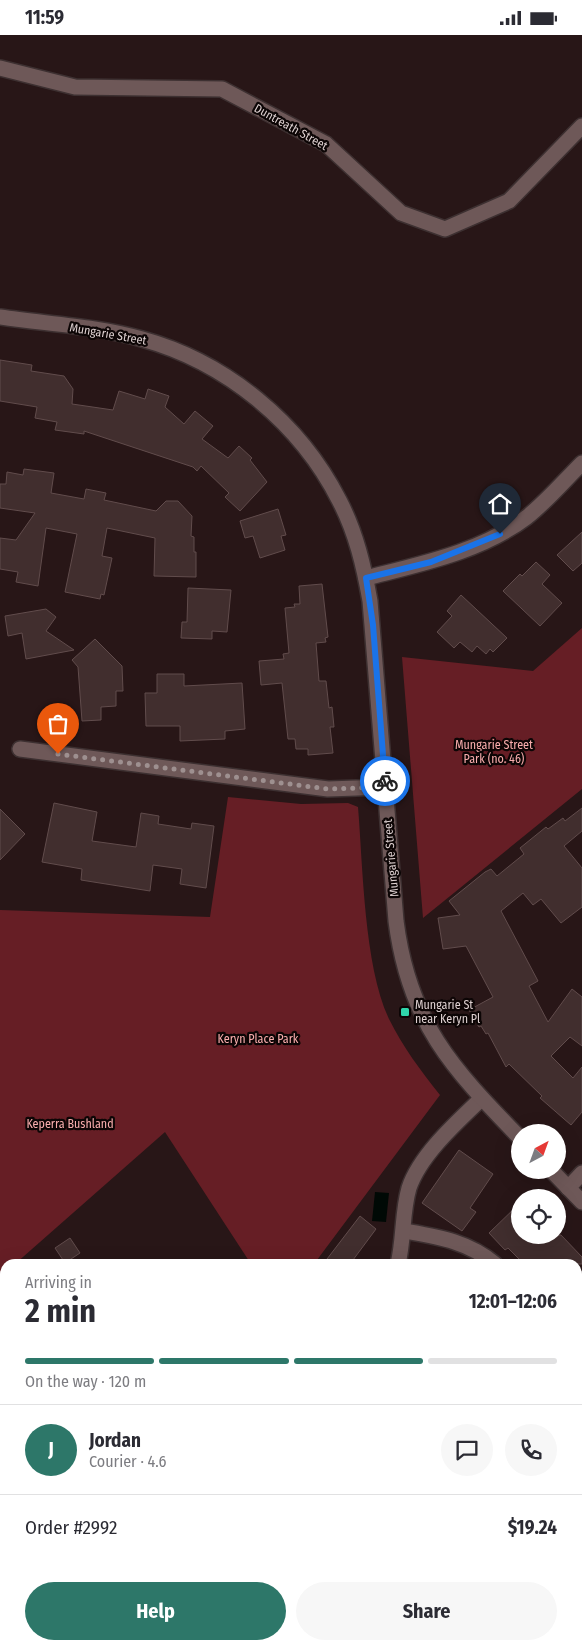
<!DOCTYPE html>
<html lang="en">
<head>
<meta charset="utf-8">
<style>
	body { margin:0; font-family:"Fira Sans Condensed",sans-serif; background:#f7f7f7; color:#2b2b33; height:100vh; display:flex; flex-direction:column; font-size:19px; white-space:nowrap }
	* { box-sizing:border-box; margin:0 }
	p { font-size:16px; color:#7c7c81 }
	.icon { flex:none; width:28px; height:28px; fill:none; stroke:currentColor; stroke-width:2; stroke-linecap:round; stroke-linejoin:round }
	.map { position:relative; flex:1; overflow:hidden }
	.sheet { position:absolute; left:0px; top:1224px; width:582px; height:391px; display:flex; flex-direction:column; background:#fff; border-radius:15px 15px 0 0; box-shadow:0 5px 20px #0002 }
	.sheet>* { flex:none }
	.needle { width:32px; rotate:41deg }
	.buttons { position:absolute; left:511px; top:1089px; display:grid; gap:10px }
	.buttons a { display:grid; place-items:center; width:55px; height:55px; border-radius:50%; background:#fff; box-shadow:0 5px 20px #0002; font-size:25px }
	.pin { position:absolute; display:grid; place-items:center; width:42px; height:42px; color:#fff; margin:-51px -21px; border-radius:50% 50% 50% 0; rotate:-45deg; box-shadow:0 0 5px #0007 }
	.pin .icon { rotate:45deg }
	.courier { position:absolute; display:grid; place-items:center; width:50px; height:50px; margin:-25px; border:4px solid #1a73e8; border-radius:50%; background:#fff; color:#222; box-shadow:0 1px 6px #0007 }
	.summary em { font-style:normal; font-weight:700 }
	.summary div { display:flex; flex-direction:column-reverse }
	.summary { display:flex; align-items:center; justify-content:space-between; height:85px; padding:0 25px }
	h1 { font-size:32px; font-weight:700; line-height:38px }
	.bar { display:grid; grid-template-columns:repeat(4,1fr); gap:8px 5px; align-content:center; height:60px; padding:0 25px }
	.bar i { height:6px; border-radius:4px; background:#e1e1e2 }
	.bar .active { background:#2d7769 }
	.bar p { grid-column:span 4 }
	.line { display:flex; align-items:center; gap:12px; padding:0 25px; border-top:1px solid #e1e1e2 }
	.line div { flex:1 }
	.round { display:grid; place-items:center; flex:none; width:52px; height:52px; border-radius:26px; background:#f7f7f7 }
	.button { display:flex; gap:10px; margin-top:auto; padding:10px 25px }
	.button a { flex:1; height:58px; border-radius:30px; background:#2d7769; color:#fff; font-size:20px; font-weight:700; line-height:58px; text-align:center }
	.button a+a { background:#f7f7f7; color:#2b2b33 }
	.status { display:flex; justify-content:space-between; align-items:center; height:35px; padding:0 25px; background:#fff; direction:ltr }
	.status svg { height:14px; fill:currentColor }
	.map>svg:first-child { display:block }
</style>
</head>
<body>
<div class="status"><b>11:59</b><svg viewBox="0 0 49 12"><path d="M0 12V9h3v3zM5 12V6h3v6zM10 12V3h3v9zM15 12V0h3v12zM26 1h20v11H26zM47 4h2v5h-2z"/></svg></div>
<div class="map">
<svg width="582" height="1614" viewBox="0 0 582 1614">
	<rect width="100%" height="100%" fill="#281617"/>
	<!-- green -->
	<g fill="#661e25">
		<path d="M582,593v161l-159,129 -21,-261 131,14z"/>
		<path d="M228,762l73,7 47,-1 10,4c5,60 6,159 31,212 14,28 31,51 51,76l-126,169h-63l-86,-132 -150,132h-10v8l-5,5v-367l210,7z"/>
	</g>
	<!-- water -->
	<path fill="#000905" d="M375,1157l14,1 -3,29 -14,-1z"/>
	<!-- building -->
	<g fill="#412e2e" stroke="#614c4c">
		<path d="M0,325l32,5 -1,6 33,5 9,13 -1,15 41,6 6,-19 26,8 3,-10 21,7 -4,11 19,17 11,-13 18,15 -11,13 26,19 11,-12 13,12 -2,2 17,22 -27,29 -15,-14 4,-4 -28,-27 -4,5 -4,-4 -109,-36v3l-29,-4 2,-8 -22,-4 2,-11 -37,-6z"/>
		<path d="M24,434l30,4 -3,20 33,6 2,-10 20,4 -2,7 52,11 10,-10h12l14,15 -1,20 3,1v15h2v25l-42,-1 1,-38 -48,-10 -5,28 10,2 -8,37 -3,-1 -1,5 -35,-7 12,-58 -31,-6 -8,58 -22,-4 2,-10 -18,-3v-31l16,2 19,-27 -35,-5v-24h6l1,-12 16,3z"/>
		<path d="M278,474l8,26 -5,1 4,14 -25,8 -7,-22 -8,2 -5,-17z"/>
		<path d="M582,497v31l-9,8 -16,-16z"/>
		<path d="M536,527l14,13 -8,9 20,19 -22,23 -37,-35 17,-17 2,2z"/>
		<path d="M322,549l6,53 -3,1 1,4 -10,1 3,38h7l3,27 3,-1 2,20h-4l3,26 -25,2v-6h-12l-1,-10h-7l-6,-56 -21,2 -2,-24 25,-2 -1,-5 6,-1 -4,-45 10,-1 -1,-3h6l-1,-18z"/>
		<path d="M188,553l43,2 -4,42 -15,-1v8l-31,-1 1,-16h5z"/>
		<path d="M461,560l46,43 -14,14 -3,-3 -4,5 -9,-8 -5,6 -12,-10 -6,6 -17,-16 15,-16 -5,-5z"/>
		<path d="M46,574l10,8 -10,14 28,19 -48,9 -4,-26 -14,3 -3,-20z"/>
		<path d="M95,604l27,27 1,25h-7v15l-15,1v13l-19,1 -4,-54 -6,-7z"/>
		<path d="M157,639h27v12l58,-3 3,46 -20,2v8l-45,2v-15h-34l-1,-33h12z"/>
		<path d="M54,768l43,9 -5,29 44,6 5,-34 18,3 -1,8 33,5 1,-6 22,3 -8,62 -26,-4 2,-15 -29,-4 -3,26 -69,-11 1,-11 -40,-7z"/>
		<path d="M582,773v23l-18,15 18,22v39l-21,16 -20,-24 -8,6 -10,-12 -22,18 37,70 -9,5 19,36 24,-33 10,8v49l-12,-9 -19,19 22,22 9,-11v45l-11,13 -31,-27 2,-2 -33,-32 -3,3 -18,-34 -2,1 -5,-8 -2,1 -10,-17 24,-13 -27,-51 -23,3 -5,-31 22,-3 -11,-14 36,-29 6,-3 6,7 27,-22 -4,-6 26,-21 2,2 15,-11 2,3z"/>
		<path d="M0,774l25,25 -25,26z"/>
		<path d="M459,1115l34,24 -23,34 6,4 -14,19 -40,-28z"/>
		<path d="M520,1168v32h41l21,22v7h-58l-16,-16 -3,2 -16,-17z"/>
		<path d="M360,1181l16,13 -26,35h-13l1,-2 -11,-3z"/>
		<path d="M70,1203l10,15 -15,10 -10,-15z"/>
	</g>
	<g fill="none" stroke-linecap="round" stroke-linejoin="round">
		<defs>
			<g id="street">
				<path d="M0,33l75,19 147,2 104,55 75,69 44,16 64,-28 73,-75"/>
				<path d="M366,543c54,-14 115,-26 161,-61 20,-16 37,-36 55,-54"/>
				<path d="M20,714l308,40 57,-2"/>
				<path d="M568,1153l14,-15"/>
				<path d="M404,1196c34,6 63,10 91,33"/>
				<path d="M398,1229c6,-25 4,-52 11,-76 11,-33 48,-66 72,-89"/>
				<path d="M578,1323l4,4"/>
				<path d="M578,1385l4,-4"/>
			</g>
			<g id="secondary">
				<path d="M0,282c47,7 97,9 142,22 84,23 158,84 197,161 17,32 25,67 31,101l26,320c13,102 56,147 124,217"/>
				<path d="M551,1135l31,32"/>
			</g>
			<g id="primary">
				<path d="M578,1570l4,-7"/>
				<path d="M551,1614l2,-4"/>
			</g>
		</defs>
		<!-- street casing -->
		<use href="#street" stroke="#3d3031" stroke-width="18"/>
		<!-- secondary casing -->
		<use href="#secondary" stroke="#3d3031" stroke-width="18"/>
		<!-- primary casing -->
		<use href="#primary" stroke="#3d3031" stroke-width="18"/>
		<!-- street -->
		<use href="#street" stroke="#6e5858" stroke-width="15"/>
		<!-- secondary -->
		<use href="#secondary" stroke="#6e5858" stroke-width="15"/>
		<!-- primary -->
		<use href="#primary" stroke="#ba6e71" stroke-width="15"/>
	</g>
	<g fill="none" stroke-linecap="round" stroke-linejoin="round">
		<!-- done -->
		<path stroke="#9e9090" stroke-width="5" stroke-dasharray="0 9" d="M58,719l270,35 57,-2v-6"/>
		<!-- route -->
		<path stroke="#1a73e8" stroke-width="6" d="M385,746l-12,-156 -7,-47 65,-16 69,-28"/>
	</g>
	<!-- markers -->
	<rect fill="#2fd4aa" stroke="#0c0505" stroke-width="2" x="400" y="972" width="10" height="10" rx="2.5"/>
	<g text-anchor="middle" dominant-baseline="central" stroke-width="4.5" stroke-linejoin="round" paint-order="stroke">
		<!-- street labels -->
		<g font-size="12" fill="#ded1d1" stroke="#0c0505">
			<text transform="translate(291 92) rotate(29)">Duntreath Street</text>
			<text transform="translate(108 299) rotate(10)">Mungarie Street</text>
			<text transform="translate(391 823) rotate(-95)">Mungarie Street</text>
		</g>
		<!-- park labels -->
		<g font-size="12" fill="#f9adad" stroke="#0c0505">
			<text x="494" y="710">Mungarie Street<tspan x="494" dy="14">Park (no. 46)</tspan></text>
			<text x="258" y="1004">Keryn Place Park</text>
			<text x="70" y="1089">Keperra Bushland</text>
		</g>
		<!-- poi labels -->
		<g font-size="12" fill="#ded1d1" stroke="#0c0505" text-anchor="start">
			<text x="415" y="970">Mungarie St<tspan x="415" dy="14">near Keryn Pl</tspan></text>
		</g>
	</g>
</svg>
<div class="buttons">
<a><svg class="needle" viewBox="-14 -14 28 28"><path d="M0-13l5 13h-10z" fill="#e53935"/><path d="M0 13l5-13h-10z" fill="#7c7c81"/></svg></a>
<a><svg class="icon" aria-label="locate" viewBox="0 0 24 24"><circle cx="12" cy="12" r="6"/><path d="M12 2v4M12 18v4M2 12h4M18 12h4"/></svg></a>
</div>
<div class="pin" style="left:58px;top:719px;background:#ea580c"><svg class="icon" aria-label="bag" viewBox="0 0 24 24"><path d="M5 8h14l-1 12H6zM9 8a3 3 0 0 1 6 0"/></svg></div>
<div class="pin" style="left:500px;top:499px;background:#1f2937"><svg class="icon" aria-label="home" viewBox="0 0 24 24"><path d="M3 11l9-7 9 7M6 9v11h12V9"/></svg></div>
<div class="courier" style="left:385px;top:746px"><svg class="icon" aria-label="bike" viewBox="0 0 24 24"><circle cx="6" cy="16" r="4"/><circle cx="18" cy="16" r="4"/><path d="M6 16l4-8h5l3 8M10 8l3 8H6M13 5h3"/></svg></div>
<section class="sheet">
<div class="summary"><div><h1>2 min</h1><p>Arriving in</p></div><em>12:01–12:06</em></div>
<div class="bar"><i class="active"></i><i class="active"></i><i class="active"></i><i></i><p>On the way · 120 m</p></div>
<div class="line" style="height:90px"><b class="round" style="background:#2d7769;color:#fff">J</b><div><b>Jordan</b><p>Courier · 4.6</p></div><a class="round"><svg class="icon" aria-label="chat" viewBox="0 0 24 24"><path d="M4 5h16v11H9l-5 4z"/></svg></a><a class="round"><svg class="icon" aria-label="phone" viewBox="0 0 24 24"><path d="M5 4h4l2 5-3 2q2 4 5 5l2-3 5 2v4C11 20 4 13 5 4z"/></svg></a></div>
<div class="line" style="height:65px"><div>Order #2992</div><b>$19.24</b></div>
<div class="button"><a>Help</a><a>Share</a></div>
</section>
</div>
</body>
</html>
